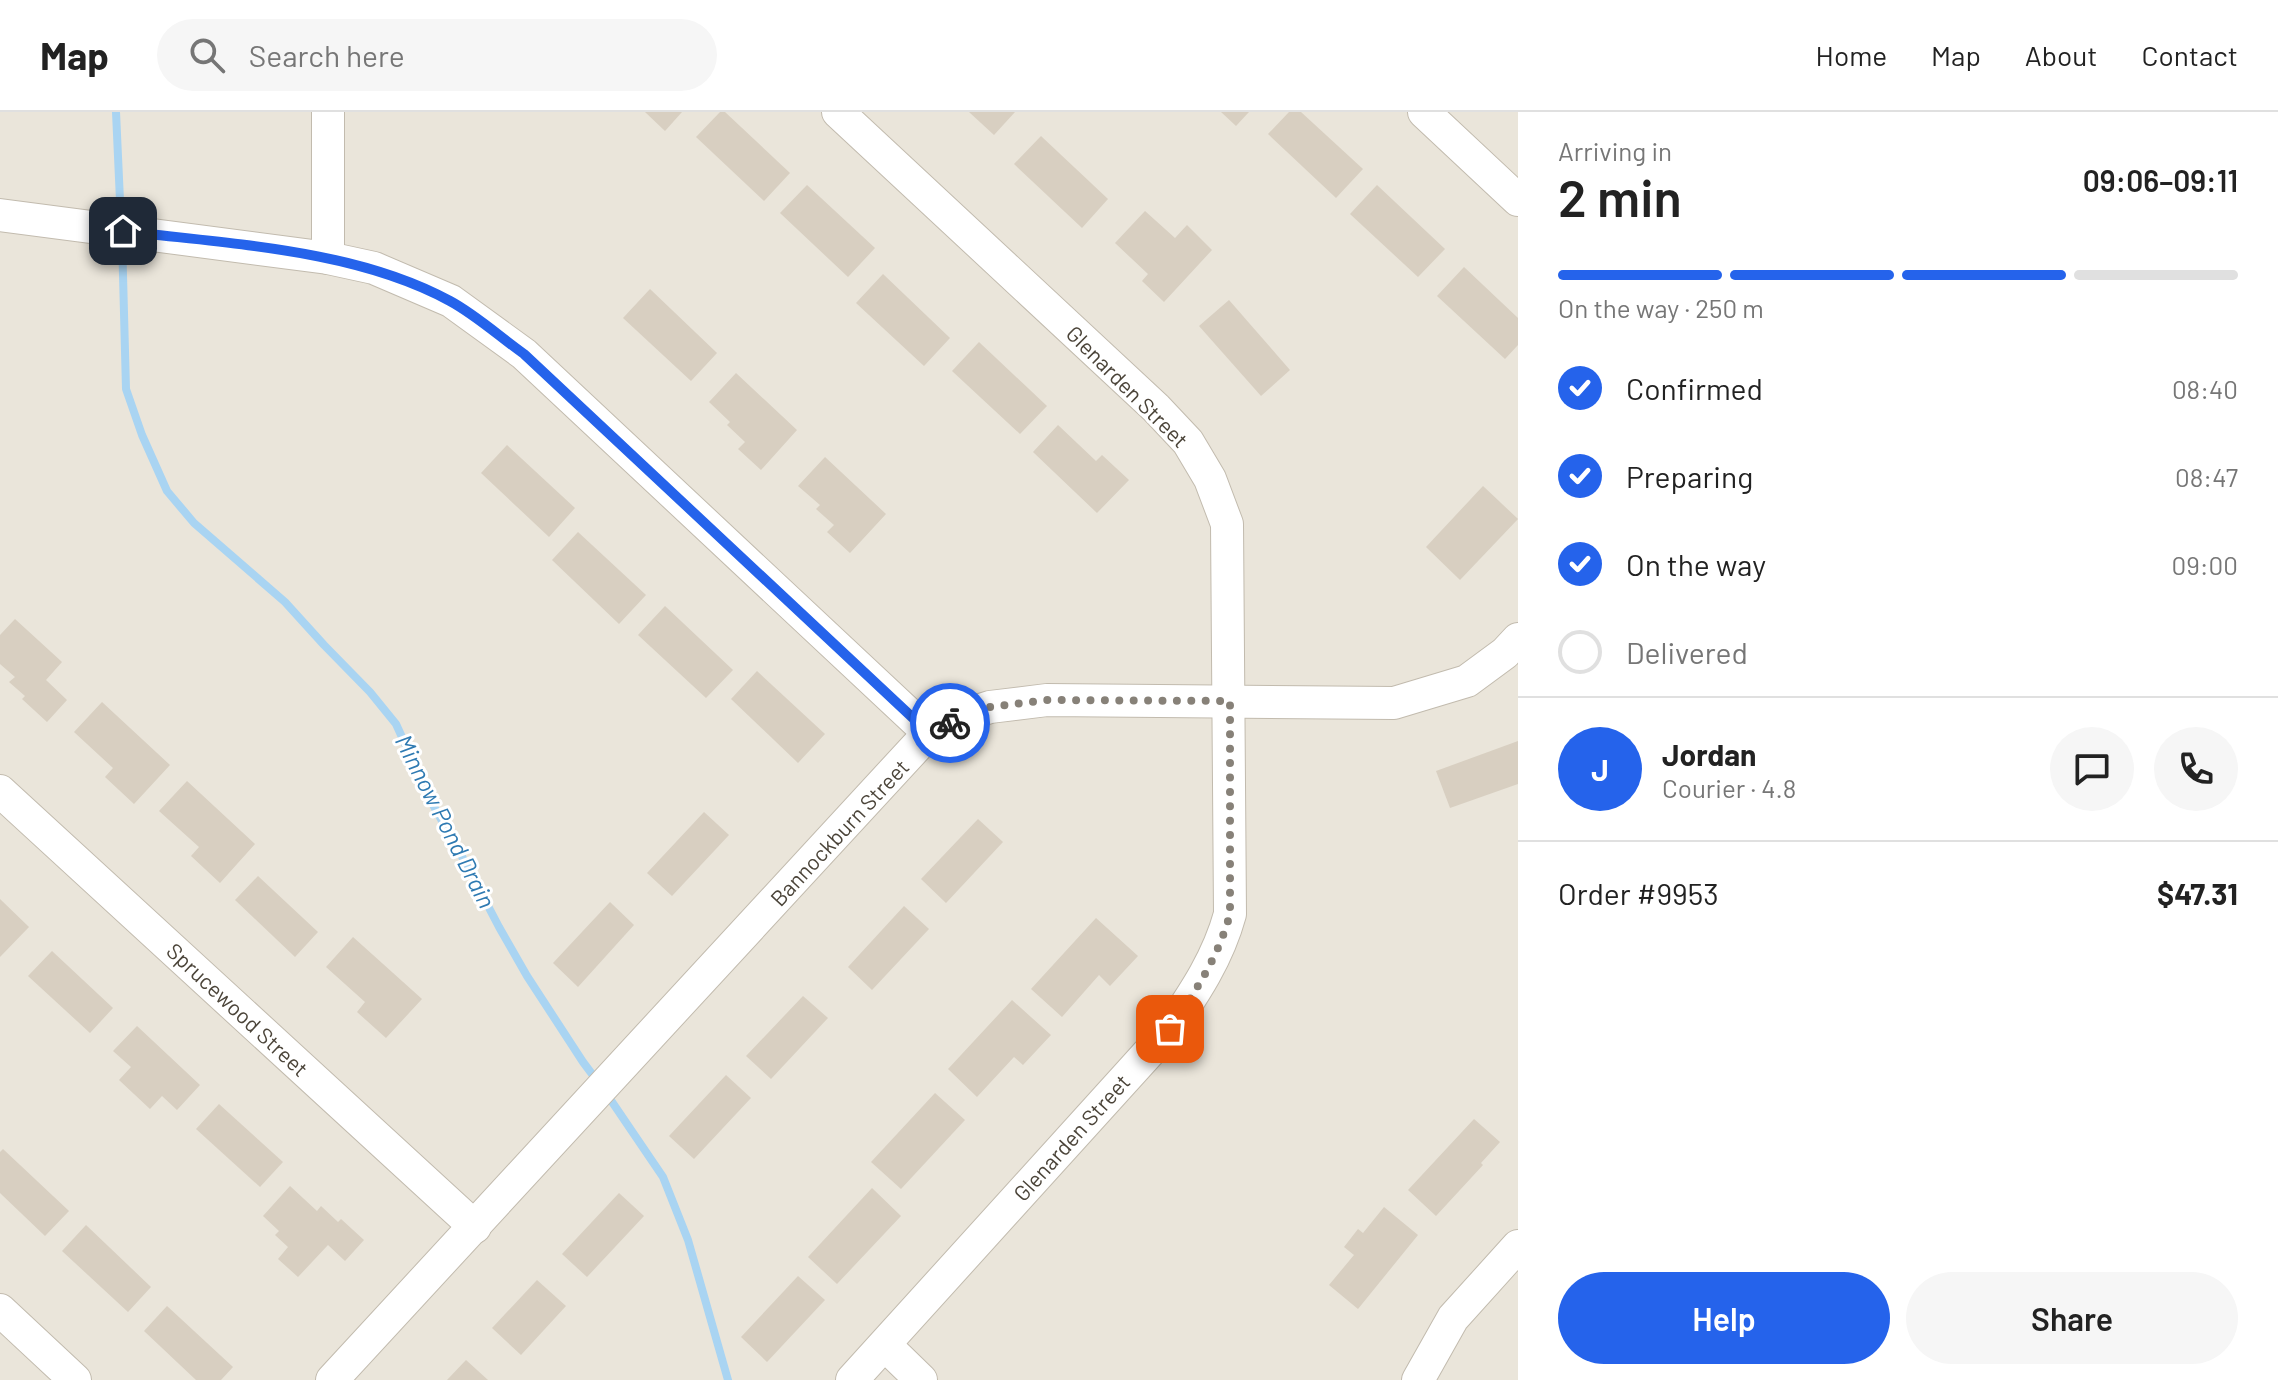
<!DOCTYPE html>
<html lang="en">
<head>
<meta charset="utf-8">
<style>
	body { margin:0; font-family:Barlow,sans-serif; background:#f6f6f6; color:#222; height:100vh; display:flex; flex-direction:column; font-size:30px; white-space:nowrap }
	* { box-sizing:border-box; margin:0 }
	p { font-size:26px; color:#767676 }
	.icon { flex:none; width:44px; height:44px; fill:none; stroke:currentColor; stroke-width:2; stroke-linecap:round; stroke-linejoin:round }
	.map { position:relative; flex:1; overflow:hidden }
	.drawer { display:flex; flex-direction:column; background:#fff; width:760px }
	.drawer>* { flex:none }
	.pin { position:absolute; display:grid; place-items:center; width:68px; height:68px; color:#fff; margin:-34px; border-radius:16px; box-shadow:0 4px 12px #0006 }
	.courier { position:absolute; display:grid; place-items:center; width:80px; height:80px; margin:-40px; border:6px solid #2563eb; border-radius:50%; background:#fff; color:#222; box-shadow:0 2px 10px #0007 }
	.overview em { font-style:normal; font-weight:600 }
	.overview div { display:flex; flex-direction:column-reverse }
	.overview { display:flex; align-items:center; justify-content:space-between; height:136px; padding:0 40px }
	h1 { font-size:52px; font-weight:600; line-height:60px }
	.bar { display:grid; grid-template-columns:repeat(4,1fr); gap:12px 8px; align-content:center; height:96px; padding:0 40px }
	.bar i { height:10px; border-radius:6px; background:#e0e0e0 }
	.bar .current { background:#2563eb }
	.bar p { grid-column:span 4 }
	.line { display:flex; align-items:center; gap:20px; padding:0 40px; border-top:2px solid #e0e0e0 }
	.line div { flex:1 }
	.round { display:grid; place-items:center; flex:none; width:84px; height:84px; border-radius:42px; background:#f6f6f6 }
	ol { padding:0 40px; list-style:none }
	li { display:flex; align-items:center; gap:24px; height:88px }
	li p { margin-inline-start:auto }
	li .icon { padding:8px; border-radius:50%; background:#2563eb; color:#fff; stroke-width:4 }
	li:last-child { color:#767676 }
	li i { width:44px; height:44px; border:4px solid #e0e0e0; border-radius:50% }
	.primary-button { display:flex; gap:16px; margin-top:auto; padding:16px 40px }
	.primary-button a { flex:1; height:92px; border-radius:48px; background:#2563eb; color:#fff; font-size:32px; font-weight:600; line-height:92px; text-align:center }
	.primary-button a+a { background:#f6f6f6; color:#222 }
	header { display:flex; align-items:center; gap:48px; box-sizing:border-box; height:112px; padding:0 40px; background:#fff; border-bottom:2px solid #e0e0e0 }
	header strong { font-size:38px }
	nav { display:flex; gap:44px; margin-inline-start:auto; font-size:28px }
	.search { width:560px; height:72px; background:#f6f6f6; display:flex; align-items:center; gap:20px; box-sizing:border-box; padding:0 28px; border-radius:44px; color:#767676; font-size:30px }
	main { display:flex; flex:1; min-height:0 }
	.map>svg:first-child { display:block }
</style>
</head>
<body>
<header>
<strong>Map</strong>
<div class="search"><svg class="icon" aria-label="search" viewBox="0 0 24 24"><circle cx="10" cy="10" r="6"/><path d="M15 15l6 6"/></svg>Search here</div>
<nav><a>Home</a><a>Map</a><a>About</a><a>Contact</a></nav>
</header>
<main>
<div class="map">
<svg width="1518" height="1268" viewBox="0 0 1518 1268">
	<rect width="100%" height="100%" fill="#f6f3ec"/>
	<!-- residential -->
	<rect fill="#eae5da" x="0" y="0" width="1518" height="1268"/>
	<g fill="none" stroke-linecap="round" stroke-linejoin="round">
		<!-- stream -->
		<g stroke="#a9d4f2" stroke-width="8">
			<path d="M116,0l5,111"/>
			<path d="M122,125l4,152 16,46 25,56 27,32 91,79 39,43 46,47 26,32 36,79 33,59 34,65 28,49 56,86 15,20"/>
			<path d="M606,981l57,84 25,63 40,140"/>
		</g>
	</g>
	<!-- building -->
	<g fill="#d8cfc1">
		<path d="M645,0h37l-17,19z"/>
		<path d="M720,0h5l65,61 -26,28 -68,-64z"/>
		<path d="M969,0h46l-21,23z"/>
		<path d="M1221,0h28l-13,14z"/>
		<path d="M1289,0h12l62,57 -27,29 -68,-64z"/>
		<path d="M1041,24l67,63 -26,29 -68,-64z"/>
		<path d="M807,73l68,63 -27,29 -68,-64z"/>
		<path d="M1377,73l68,64 -27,28 -68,-63z"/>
		<path d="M1145,99l30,27 12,-13 25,25 -48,52 -22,-21 6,-7 -33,-31z"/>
		<path d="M1464,155l54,51v27l-13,14 -68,-63z"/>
		<path d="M883,162l67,64 -26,28 -68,-63z"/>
		<path d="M650,177l67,64 -26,28 -68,-63z"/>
		<path d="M1229,188l61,70 -29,26 -62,-70z"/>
		<path d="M979,230l68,64 -27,28 -68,-63z"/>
		<path d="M736,261l61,57 -36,40 -23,-21 7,-7 -18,-17 3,-3 -21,-20z"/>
		<path d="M1058,313l38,36 6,-6 27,25 -32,33 -64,-61z"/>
		<path d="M507,333l68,63 -26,29 -68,-64z"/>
		<path d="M825,345l61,57 -36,39 -23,-21 7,-7 -18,-16 4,-4 -22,-19z"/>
		<path d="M1483,374l35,33 -58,61 -34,-33z"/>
		<path d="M578,420l68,63 -27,29 -67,-64z"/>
		<path d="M665,494l68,64 -27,28 -68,-63z"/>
		<path d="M15,507l47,43 -16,18 21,20 -20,22 -25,-23 3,-3 -16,-14 6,-5 -15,-13v-29z"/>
		<path d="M757,559l68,63 -27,29 -67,-64z"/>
		<path d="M102,590l68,63 -36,39 -29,-27 8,-9 -39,-36z"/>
		<path d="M1518,629v43l-68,24 -14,-37z"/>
		<path d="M187,669l68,63 -35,39 -29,-27 8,-9 -40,-36z"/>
		<path d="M704,700l25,23 -57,61 -25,-23z"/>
		<path d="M978,707l25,23 -57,61 -25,-24z"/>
		<path d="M258,764l60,56 -23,25 -60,-57z"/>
		<path d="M0,787l29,28 -29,30z"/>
		<path d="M610,790l24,23 -56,62 -25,-24z"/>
		<path d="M904,794l25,23 -57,61 -24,-23z"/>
		<path d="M1096,806l42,38 -28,30 -11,-11 -37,42 -31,-28z"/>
		<path d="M353,825l69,62 -36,39 -29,-26 8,-10 -39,-35z"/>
		<path d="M52,839l61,57 -23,25 -62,-57z"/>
		<path d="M803,884l25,22 -57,61 -25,-23z"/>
		<path d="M1012,888l39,35 -28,30 -9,-8 -37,40 -29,-28z"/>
		<path d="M137,914l63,59 -23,25 -15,-14 -12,13 -31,-29 12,-13 -18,-16z"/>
		<path d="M726,963l25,23 -57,61 -25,-23z"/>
		<path d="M935,981l30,27 -64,69 -30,-27z"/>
		<path d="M219,992l64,58 -23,25 -64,-58z"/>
		<path d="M1474,1007l26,23 -19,21 2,2 -47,51 -28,-26z"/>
		<path d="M3,1037l66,62 -24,25 -45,-43v-41z"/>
		<path d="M290,1074l27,25 4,-5 17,16 3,-3 23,21 -19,21 -17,-16 -30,32 -20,-18 10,-12 -13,-12 4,-4 -16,-15z"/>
		<path d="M872,1076l29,28 -64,68 -29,-27z"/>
		<path d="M619,1081l25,23 -57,61 -25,-23z"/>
		<path d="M1384,1095l34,28 -60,74 -29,-24 25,-30 -10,-8 14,-18 5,4z"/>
		<path d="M86,1113l65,62 -23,25 -66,-61z"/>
		<path d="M798,1164l27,24 -58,62 -26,-25z"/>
		<path d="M537,1168l29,26 -45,49 -29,-27z"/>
		<path d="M167,1194l66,61 -12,13h-25l-52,-49z"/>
		<path d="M466,1248l22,20h-41z"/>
	</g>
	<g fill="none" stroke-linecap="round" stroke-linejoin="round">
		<defs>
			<g id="minor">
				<path d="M328,0v146"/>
				<path d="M838,0l318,296 32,34 22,37 17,45 3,390c-12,44 -35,78 -60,115l-318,351"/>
				<path d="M1424,0l94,88"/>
				<path d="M0,103l328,43 46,10 77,33 73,53 405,379"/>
				<path d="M0,679l475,436"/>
				<path d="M0,1198l75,70"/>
				<path d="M885,1233l36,35"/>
				<path d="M332,1268l597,-647 36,-18 25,-8 57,-7 347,3 73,-22 38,-28 13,-14"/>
				<path d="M1418,1268l35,-62 65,-72"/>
			</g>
		</defs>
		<!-- minor casing -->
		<use href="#minor" stroke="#c2bbae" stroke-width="34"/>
		<!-- minor -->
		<use href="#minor" stroke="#fff" stroke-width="32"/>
	</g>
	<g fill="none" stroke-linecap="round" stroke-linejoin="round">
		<!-- done -->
		<path stroke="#878178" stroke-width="8" stroke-dasharray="0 14.4" d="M950,611l40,-16 57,-7 183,1v213c-12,44 -35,78 -60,115"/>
		<!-- route -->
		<path stroke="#2563eb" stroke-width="10" d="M123,119c106,13 232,18 327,70 26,14 50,36 74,53l405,379 21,-10"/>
	</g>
	<g text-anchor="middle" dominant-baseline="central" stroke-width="6" stroke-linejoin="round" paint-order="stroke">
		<!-- street labels -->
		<g font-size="22" fill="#4b4439" stroke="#fff">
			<text transform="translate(1128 274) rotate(45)">Glenarden Street</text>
			<text transform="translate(839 720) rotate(-47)">Bannockburn Street</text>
			<text transform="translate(238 897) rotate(43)">Sprucewood Street</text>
			<text transform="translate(1071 1025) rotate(-48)">Glenarden Street</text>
		</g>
		<!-- water labels -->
		<g font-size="24" font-style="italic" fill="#2e7ab2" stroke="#fff">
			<text transform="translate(446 709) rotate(63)">Minnow Pond Drain</text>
		</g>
	</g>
</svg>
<div class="pin" style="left:1170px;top:917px;background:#ea580c"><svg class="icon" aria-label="bag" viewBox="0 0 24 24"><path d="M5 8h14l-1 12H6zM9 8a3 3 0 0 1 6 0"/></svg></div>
<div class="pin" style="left:123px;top:119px;background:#1f2937"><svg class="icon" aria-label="home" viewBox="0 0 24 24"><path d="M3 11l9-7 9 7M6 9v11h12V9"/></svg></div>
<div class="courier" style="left:950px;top:611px"><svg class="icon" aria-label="bike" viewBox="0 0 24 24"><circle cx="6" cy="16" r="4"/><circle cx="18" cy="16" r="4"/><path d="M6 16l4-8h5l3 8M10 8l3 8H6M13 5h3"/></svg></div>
</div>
<section class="drawer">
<div class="overview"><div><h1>2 min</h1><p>Arriving in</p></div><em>09:06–09:11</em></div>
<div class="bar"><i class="current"></i><i class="current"></i><i class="current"></i><i></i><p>On the way · 250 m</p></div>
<ol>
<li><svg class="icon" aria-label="check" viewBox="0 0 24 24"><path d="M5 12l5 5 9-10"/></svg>Confirmed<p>08:40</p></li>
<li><svg class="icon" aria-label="check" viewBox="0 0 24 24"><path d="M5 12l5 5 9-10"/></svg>Preparing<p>08:47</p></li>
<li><svg class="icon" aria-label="check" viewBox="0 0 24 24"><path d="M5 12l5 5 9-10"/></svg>On the way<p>09:00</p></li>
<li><i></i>Delivered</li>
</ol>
<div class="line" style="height:144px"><b class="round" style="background:#2563eb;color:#fff">J</b><div><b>Jordan</b><p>Courier · 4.8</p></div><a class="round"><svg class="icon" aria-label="chat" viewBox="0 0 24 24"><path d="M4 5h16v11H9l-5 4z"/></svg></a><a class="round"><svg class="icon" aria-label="phone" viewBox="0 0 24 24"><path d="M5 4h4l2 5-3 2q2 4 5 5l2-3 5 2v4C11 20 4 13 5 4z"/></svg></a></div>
<div class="line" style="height:104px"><div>Order #9953</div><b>$47.31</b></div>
<div class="primary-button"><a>Help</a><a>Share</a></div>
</section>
</main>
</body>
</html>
